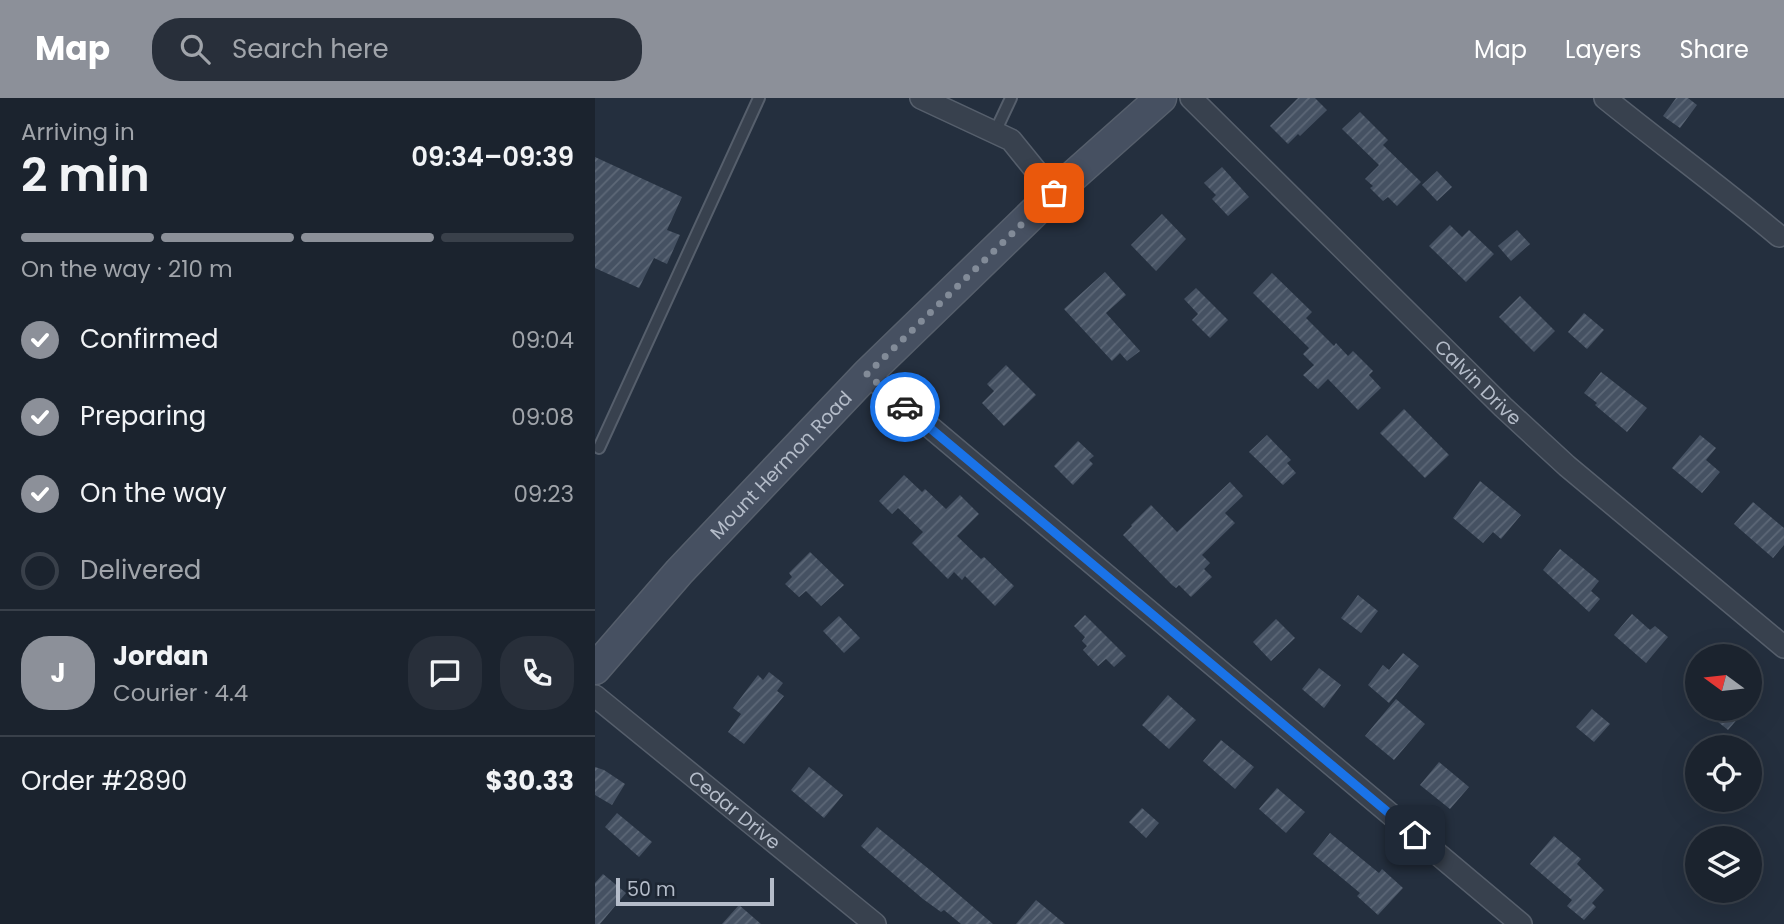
<!DOCTYPE html>
<html lang="en">
<head>
<meta charset="utf-8">
<style>
	body { margin:0; font-family:Poppins,sans-serif; background:#282f3a; color:#f1f3f6; height:100vh; display:flex; flex-direction:column; font-size:26px; white-space:nowrap }
	* { box-sizing:border-box; margin:0 }
	p { font-size:23px; color:#a0a4aa }
	.icon { flex:none; width:38px; height:38px; fill:none; stroke:currentColor; stroke-width:2; stroke-linecap:round; stroke-linejoin:round }
	.map { position:relative; flex:1; overflow:hidden }
	.side { display:flex; flex-direction:column; background:#1b232e; width:595px }
	.side>* { flex:none }
	.needle { width:46px; rotate:285deg }
	.controls { position:absolute; left:1090px; top:546px; display:grid; gap:14px }
	.controls a { display:grid; place-items:center; width:77px; height:77px; border-radius:50%; background:#1b232e; box-shadow:0 7px 28px #0002,0 0 0 2px #39404a; font-size:35px }
	.scale { position:absolute; left:21px; bottom:18px; width:158px; box-sizing:border-box; padding-left:7px; border:4px solid #b4bcc9; border-top:0; font-size:19px; line-height:24px; white-space:nowrap; color:#b4bcc9; -webkit-text-stroke:5px #1d2633; paint-order:stroke }
	.pin { position:absolute; display:grid; place-items:center; width:60px; height:60px; color:#fff; margin:-30px; border-radius:14px; box-shadow:0 4px 10px #0006 }
	.courier { position:absolute; display:grid; place-items:center; width:70px; height:70px; margin:-35px; border:5px solid #1a73e8; border-radius:50%; background:#fff; color:#222; box-shadow:0 2px 9px #0007 }
	.summary em { font-style:normal; font-weight:600 }
	.summary div { display:flex; flex-direction:column-reverse }
	.summary { display:flex; align-items:center; justify-content:space-between; height:119px; padding:0 21px }
	h1 { font-size:46px; font-weight:600; line-height:52px }
	.bar { display:grid; grid-template-columns:repeat(4,1fr); gap:10px 7px; align-content:center; height:84px; padding:0 21px }
	.bar i { height:9px; border-radius:5px; background:#39404a }
	.bar .active { background:#8c9099 }
	.bar p { grid-column:span 4 }
	.line { display:flex; align-items:center; gap:18px; padding:0 21px; border-top:2px solid #39404a }
	.line div { flex:1 }
	.round { display:grid; place-items:center; flex:none; width:74px; height:74px; border-radius:28px; background:#282f3a }
	ol { padding:0 21px; list-style:none }
	li { display:flex; align-items:center; gap:21px; height:77px }
	li p { margin-inline-start:auto }
	li .icon { padding:7px; border-radius:50%; background:#8c9099; color:#fff; stroke-width:4 }
	li:last-child { color:#a0a4aa }
	li i { width:38px; height:38px; border:4px solid #39404a; border-radius:50% }
	header { display:flex; align-items:center; gap:42px; box-sizing:border-box; height:98px; padding:0 35px; background:#8c9099; color:#fff }
	header strong { font-size:33px }
	nav { display:flex; gap:38px; margin-inline-start:auto; font-size:24px }
	.search { width:490px; height:63px; background:#282f3a; display:flex; align-items:center; gap:18px; box-sizing:border-box; padding:0 24px; border-radius:28px; color:#a0a4aa; font-size:26px }
	main { display:flex; flex:1; min-height:0 }
	.map>svg:first-child { display:block }
</style>
</head>
<body>
<header>
<strong>Map</strong>
<div class="search"><svg class="icon" aria-label="search" viewBox="0 0 24 24"><circle cx="10" cy="10" r="6"/><path d="M15 15l6 6"/></svg>Search here</div>
<nav><a>Map</a><a>Layers</a><a>Share</a></nav>
</header>
<main>
<section class="side">
<div class="summary"><div><h1>2 min</h1><p>Arriving in</p></div><em>09:34–09:39</em></div>
<div class="bar"><i class="active"></i><i class="active"></i><i class="active"></i><i></i><p>On the way · 210 m</p></div>
<ol>
<li><svg class="icon" aria-label="check" viewBox="0 0 24 24"><path d="M5 12l5 5 9-10"/></svg>Confirmed<p>09:04</p></li>
<li><svg class="icon" aria-label="check" viewBox="0 0 24 24"><path d="M5 12l5 5 9-10"/></svg>Preparing<p>09:08</p></li>
<li><svg class="icon" aria-label="check" viewBox="0 0 24 24"><path d="M5 12l5 5 9-10"/></svg>On the way<p>09:23</p></li>
<li><i></i>Delivered</li>
</ol>
<div class="line" style="height:126px"><b class="round" style="background:#8c9099;color:#fff">J</b><div><b>Jordan</b><p>Courier · 4.4</p></div><a class="round"><svg class="icon" aria-label="chat" viewBox="0 0 24 24"><path d="M4 5h16v11H9l-5 4z"/></svg></a><a class="round"><svg class="icon" aria-label="phone" viewBox="0 0 24 24"><path d="M5 4h4l2 5-3 2q2 4 5 5l2-3 5 2v4C11 20 4 13 5 4z"/></svg></a></div>
<div class="line" style="height:91px"><div>Order #2890</div><b>$30.33</b></div>
</section>
<div class="map">
<svg width="1189" height="826" viewBox="0 0 1189 826">
	<defs>
		<pattern id="building-hatch" width="6" height="6" patternUnits="userSpaceOnUse" patternTransform="scale(1.75)"><rect width="6" height="6" fill="#455162"/><path d="M-1 1l2-2M0 6l6-6M5 7l2-2" fill="none" stroke="#5d6877"/></pattern>
	</defs>
	<rect width="100%" height="100%" fill="#242f3e"/>
	<!-- building -->
	<g fill="url(#building-hatch)">
		<path d="M703,0h17l12,12 -27,26 -2,-2 -10,10 -18,-18z"/>
		<path d="M1081,0h12l9,7 -17,23 -17,-12z"/>
		<path d="M765,14l28,28 -5,5 38,37 -24,24 -9,-9 -5,4 -13,-13 3,-2 -8,-7 14,-14 -37,-36z"/>
		<path d="M0,59l87,40 -15,33 13,5 -13,29 -13,-6 -15,30 -44,-20z"/>
		<path d="M627,69l27,30 -21,19 -16,-17 4,-4 -12,-12z"/>
		<path d="M842,73l15,16 -15,14 -15,-16z"/>
		<path d="M567,116l24,25 -30,32 -25,-26z"/>
		<path d="M855,127l12,12 7,-7 25,24 -28,28 -37,-36z"/>
		<path d="M922,132l13,14 -19,17 -13,-15z"/>
		<path d="M510,174l21,23 -20,18 34,38 -13,10 -7,-8 -8,8 -48,-52z"/>
		<path d="M677,175l40,39 -6,6 28,28 2,-3 12,13 5,-5 20,20 -4,4 12,13 -23,22 -30,-31 -10,10 -15,-14 11,-10 -11,-11 6,-6 -56,-55z"/>
		<path d="M601,190l32,32 -18,18 -18,-18 6,-6 -14,-15z"/>
		<path d="M925,198l35,35 -21,21 -35,-35z"/>
		<path d="M989,215l20,17 -17,19 -19,-17z"/>
		<path d="M411,267l30,30 -32,31 -22,-23 12,-12 -7,-7z"/>
		<path d="M1006,274l46,36 -20,24 -32,-27 2,-2 -13,-10z"/>
		<path d="M809,311l45,46 -24,23 -45,-45z"/>
		<path d="M672,337l24,25 -4,3 9,10 -13,12 -34,-33z"/>
		<path d="M1105,337l16,13 -10,12 14,12 -18,21 -30,-25z"/>
		<path d="M483,343l16,15 -5,4 4,4 -20,21 -19,-19z"/>
		<path d="M309,377l18,17 3,-3 21,20 14,-14 19,19 -22,22 24,23 3,-2 30,29 -19,20 -30,-30 -3,4 -8,-8 -6,7 -36,-36 11,-11 -25,-24 -6,6 -13,-13z"/>
		<path d="M885,383l41,34 -20,24 -8,-7 -10,11 -30,-25z"/>
		<path d="M635,384l13,14 -18,17 10,10 -33,32 8,8 -6,6 8,8 -21,20 -12,-12 -3,3 -4,-3 -49,-50 9,-9 -1,-1 20,-20 26,27z"/>
		<path d="M1158,404l31,26v17l-11,13 -39,-34z"/>
		<path d="M965,451l39,32 -8,10 9,8 -11,13 -46,-42z"/>
		<path d="M215,454l34,33 -23,21 -15,-15 -7,6 -14,-13 7,-7 -3,-4z"/>
		<path d="M763,497l20,16 -17,22 -20,-15z"/>
		<path d="M1037,516l18,16 5,-4 13,11 -22,26 -32,-28z"/>
		<path d="M490,517l41,41 -12,11 -8,-8 -8,7 -15,-16 4,-4 -5,-5 3,-4 -11,-11z"/>
		<path d="M244,518l21,22 -16,15 -21,-22z"/>
		<path d="M681,521l19,19 -24,23 -18,-19z"/>
		<path d="M808,555l16,13 -30,37 -21,-18 15,-20 6,5z"/>
		<path d="M724,570l22,17 -17,23 -22,-19z"/>
		<path d="M174,574l14,11 -6,8 7,5 -40,48 -16,-12 13,-18 -8,-6 25,-33 5,5z"/>
		<path d="M573,597l28,25 -27,29 -27,-24z"/>
		<path d="M801,601l29,25 -31,36 -29,-24z"/>
		<path d="M997,611l18,15 -16,18 -18,-15z"/>
		<path d="M1107,611h44l-18,21z"/>
		<path d="M626,642l33,27 -19,22 -32,-28z"/>
		<path d="M844,664l30,25 -19,22 -30,-24z"/>
		<path d="M0,669l9,3 21,14 -13,21 -17,-10z"/>
		<path d="M214,669l34,28 -19,23 -33,-28z"/>
		<path d="M682,690l28,24 -19,21 -27,-24z"/>
		<path d="M547,710l17,15 -13,15 -17,-16z"/>
		<path d="M22,715l35,29 -13,15 -34,-30z"/>
		<path d="M282,729l53,43 63,54h-32l-17,-14 -3,2 -18,-13 -53,-45 -9,-8z"/>
		<path d="M735,735l49,40 3,-4 21,19 -25,27 -21,-19 3,-3 -47,-39z"/>
		<path d="M959,738l27,23 -4,5 27,26 -12,13 4,4 -12,13 -17,-14 5,-6 -42,-36z"/>
		<path d="M8,776l23,19 -26,31h-5v-41z"/>
		<path d="M441,802l29,24h-49z"/>
		<path d="M144,807l22,19h-39z"/>
	</g>
	<g fill="none" stroke-linecap="round" stroke-linejoin="round">
		<defs>
			<g id="service">
				<path d="M400,34l16,-34"/>
				<path d="M4,350l160,-350"/>
			</g>
			<g id="minor">
				<path d="M326,0l90,42 43,53"/>
				<path id="s1" d="M596,0l312,309 64,59 217,181"/>
				<path d="M1010,0c58,47 117,90 174,138"/>
				<path d="M272,276l654,550"/>
				<path id="s2" d="M0,598l280,228"/>
			</g>
			<g id="secondary">
				<path id="s3" d="M0,571l84,-97 188,-198 187,-181 107,-95"/>
			</g>
		</defs>
		<!-- service casing -->
		<use href="#service" stroke="#565f6c" stroke-width="14"/>
		<!-- minor casing -->
		<use href="#minor" stroke="#565f6c" stroke-width="24"/>
		<!-- secondary casing -->
		<use href="#secondary" stroke="#565f6c" stroke-width="33"/>
		<!-- service -->
		<use href="#service" stroke="#38414e" stroke-width="10"/>
		<!-- minor -->
		<use href="#minor" stroke="#38414e" stroke-width="21"/>
		<!-- secondary -->
		<use href="#secondary" stroke="#465061" stroke-width="30"/>
	</g>
	<g fill="none" stroke-linecap="round" stroke-linejoin="round">
		<!-- done -->
		<path stroke="#828b98" stroke-width="7" stroke-dasharray="0 12.6" d="M310,309l-38,-33 187,-181"/>
		<!-- route -->
		<path stroke="#1a73e8" stroke-width="9" d="M310,309l510,428"/>
	</g>
	<g text-anchor="middle" dominant-baseline="central" stroke-width="5" stroke-linejoin="round" paint-order="stroke">
		<!-- street labels -->
		<g font-size="19" fill="#b4bcc9" stroke="#1d2633">
			<text stroke="none"><textPath href="#s1" startOffset="404">Calvin Drive</textPath></text>
			<text stroke="none"><textPath href="#s3" startOffset="276">Mount Hermon Road</textPath></text>
			<text stroke="none"><textPath href="#s2" startOffset="180">Cedar Drive</textPath></text>
		</g>
	</g>
</svg>
<div class="controls">
<a><svg class="needle" viewBox="-14 -14 28 28"><path d="M0-13l5 13h-10z" fill="#e53935"/><path d="M0 13l5-13h-10z" fill="#a0a4aa"/></svg></a>
<a><svg class="icon" aria-label="locate" viewBox="0 0 24 24"><circle cx="12" cy="12" r="6"/><path d="M12 2v4M12 18v4M2 12h4M18 12h4"/></svg></a>
<a><svg class="icon" aria-label="layers" viewBox="0 0 24 24"><path d="M12 4l9 5-9 5-9-5zM3 14l9 5 9-5"/></svg></a>
</div>
<div class="scale">50 m</div>
<div class="pin" style="left:459px;top:95px;background:#ea580c"><svg class="icon" aria-label="bag" viewBox="0 0 24 24"><path d="M5 8h14l-1 12H6zM9 8a3 3 0 0 1 6 0"/></svg></div>
<div class="pin" style="left:820px;top:737px;background:#1f2937"><svg class="icon" aria-label="home" viewBox="0 0 24 24"><path d="M3 11l9-7 9 7M6 9v11h12V9"/></svg></div>
<div class="courier" style="left:310px;top:309px"><svg class="icon" aria-label="car" viewBox="0 0 24 24"><path d="M5 17H2v-5l4-1 3-4h7l3 4 3 1v5h-3M9 17h6M6 11h13"/><circle cx="7" cy="17" r="2"/><circle cx="17" cy="17" r="2"/></svg></div>
</div>
</main>
</body>
</html>
